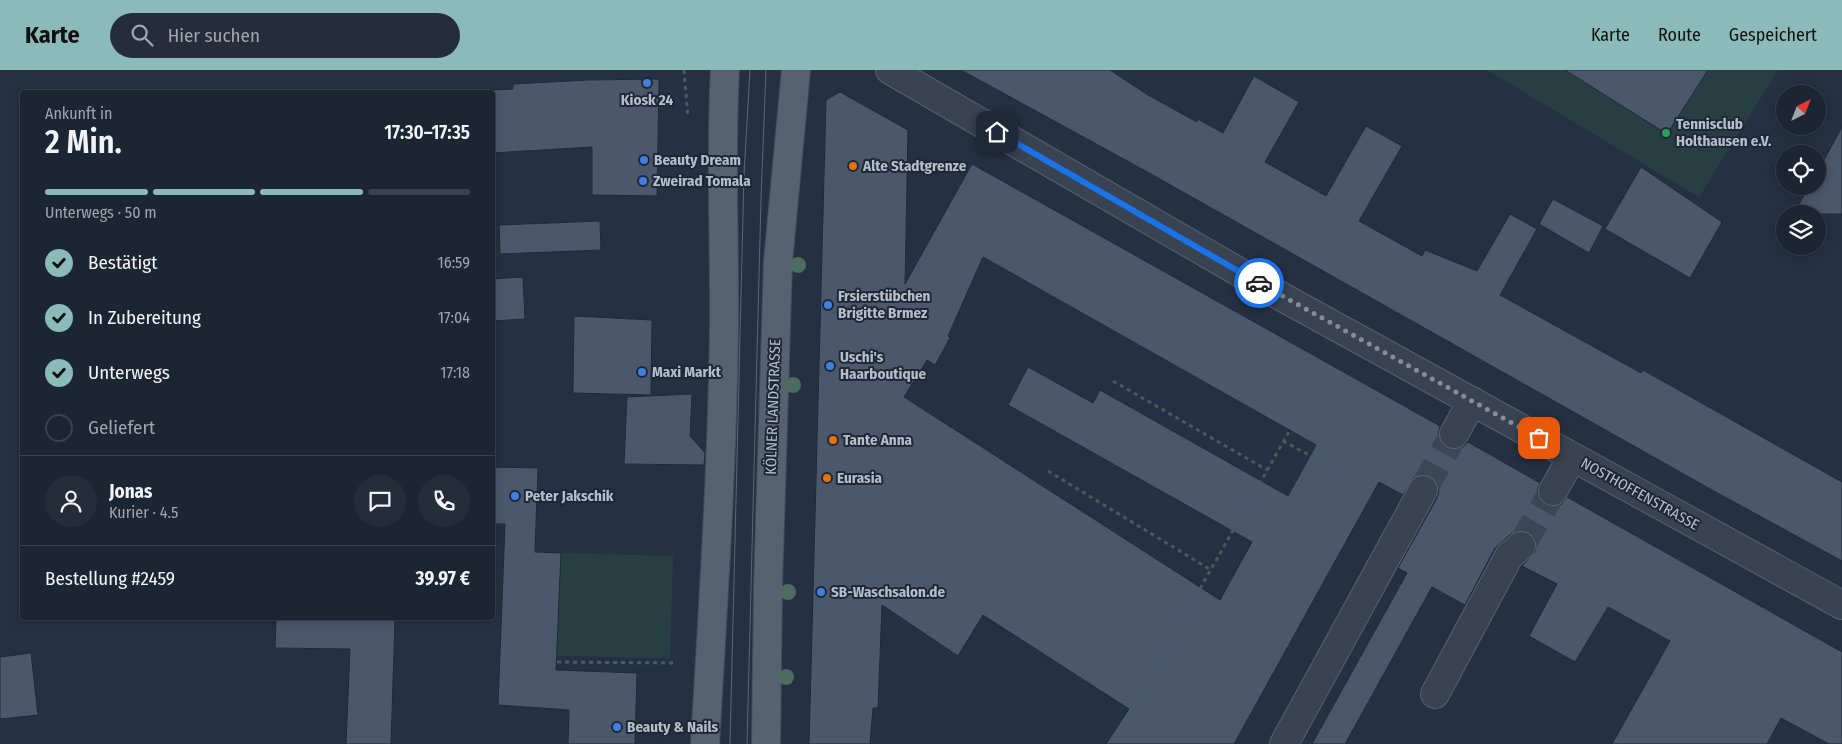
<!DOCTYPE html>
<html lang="de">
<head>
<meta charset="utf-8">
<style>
	body { margin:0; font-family:"Fira Sans Condensed",sans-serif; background:#252d3a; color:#f1f3f6; height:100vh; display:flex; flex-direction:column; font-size:19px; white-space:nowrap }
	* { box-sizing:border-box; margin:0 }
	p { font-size:16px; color:#a0a5ac }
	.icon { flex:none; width:28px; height:28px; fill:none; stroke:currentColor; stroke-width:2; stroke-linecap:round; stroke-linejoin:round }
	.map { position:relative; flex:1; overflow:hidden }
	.drawer { position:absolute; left:20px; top:20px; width:475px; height:530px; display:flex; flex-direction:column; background:#1c2532; border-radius:5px; box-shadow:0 2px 12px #0003,0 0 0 1px #3a424d }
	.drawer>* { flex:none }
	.needle { width:32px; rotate:42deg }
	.tools { position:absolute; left:1776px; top:15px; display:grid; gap:10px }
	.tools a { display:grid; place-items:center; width:50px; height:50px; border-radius:50%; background:#1c2532; box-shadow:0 2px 12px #0003,0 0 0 1px #3a424d; font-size:25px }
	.pin { position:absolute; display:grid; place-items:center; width:42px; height:42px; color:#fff; margin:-21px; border-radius:10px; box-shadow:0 2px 8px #0006 }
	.courier { position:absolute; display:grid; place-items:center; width:50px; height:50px; margin:-25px; border:4px solid #1a73e8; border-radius:50%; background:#fff; color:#222; box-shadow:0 1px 6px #0007 }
	.overview em { font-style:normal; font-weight:600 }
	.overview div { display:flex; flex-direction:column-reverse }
	.overview { display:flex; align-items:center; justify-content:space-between; height:85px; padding:0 25px }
	h1 { font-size:32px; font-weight:600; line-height:38px }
	.bar { display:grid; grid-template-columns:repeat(4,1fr); gap:8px 5px; align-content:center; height:60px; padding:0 25px }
	.bar i { height:6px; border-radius:4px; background:#3a424d }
	.bar .current { background:#8bbbb9 }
	.bar p { grid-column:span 4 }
	.line { display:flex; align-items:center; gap:12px; padding:0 25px; border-top:1px solid #3a424d }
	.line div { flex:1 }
	.round { display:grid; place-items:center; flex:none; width:52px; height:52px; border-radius:26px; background:#252d3a }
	ol { padding:0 25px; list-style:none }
	li { display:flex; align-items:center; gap:15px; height:55px }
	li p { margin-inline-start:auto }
	li .icon { padding:5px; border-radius:50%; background:#8bbbb9; color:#111; stroke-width:4 }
	li:last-child { color:#a0a5ac }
	li i { width:28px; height:28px; border:2px solid #3a424d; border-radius:50% }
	header { display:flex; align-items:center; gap:30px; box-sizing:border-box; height:70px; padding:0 25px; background:#8bbbb9; color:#111 }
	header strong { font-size:24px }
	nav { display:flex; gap:28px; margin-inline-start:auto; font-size:18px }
	.search { width:350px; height:45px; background:#252d3a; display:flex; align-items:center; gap:12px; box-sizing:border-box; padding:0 18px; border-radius:28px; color:#a0a5ac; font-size:19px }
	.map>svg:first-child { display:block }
</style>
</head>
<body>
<header>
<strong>Karte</strong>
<div class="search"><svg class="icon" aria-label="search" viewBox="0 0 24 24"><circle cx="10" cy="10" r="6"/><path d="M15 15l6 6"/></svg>Hier suchen</div>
<nav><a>Karte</a><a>Route</a><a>Gespeichert</a></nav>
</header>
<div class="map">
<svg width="1842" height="674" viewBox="0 0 1842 674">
	<rect width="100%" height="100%" fill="#253142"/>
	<!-- green -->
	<g fill="#273f43">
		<path d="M1487,0h291l-79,127z"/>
		<path d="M561,483l112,3 -3,102 -113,-2z"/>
	</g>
	<!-- building -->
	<g fill="#4b586b" stroke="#202a39" fill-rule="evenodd">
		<path d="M961,0h149l38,25 49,27 1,-3 25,14 31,-57 45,26 -34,60 61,34 40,-70 36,20 -43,75 63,35 3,-6 52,21 33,-57 27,15 -37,66 141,78 2,-3 199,112v79l-130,-71 -561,-316z"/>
		<path d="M1565,0h143l-41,64z"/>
		<path d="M659,9l-2,117 -65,-1v-48l-100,6v-63l21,-1v-5l75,-4z"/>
		<path d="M840,22l68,38 -3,154 67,-120 468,262 -2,9 2,7 6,5 9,3 8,-3 5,-5 72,41 -3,9 2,7 6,5 8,3 8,-2 6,-8 275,155v92h-13l-48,-26 -14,26h-155l58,-103 -62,-34 -33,55 -46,-26 28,-52 -35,-18 13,-14 1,-8 -3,-8 -7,-5h-7l-8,3 -16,14 -30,57 -33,-18 -87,157h-33l95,-171 -9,-5 39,-70 2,-8 -3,-8 -6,-6 -7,-2 -9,3 -11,18 -24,-13 -145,262h-128l23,-35 -146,-94 -25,41 -76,-51 -4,103h-5l-3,36h-61l17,-644zM983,187l333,188 -28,51 -188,-106 -7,13 -65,-36 -20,38 244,137 -32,58 -316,-203 23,-37 8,5 15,-27 -2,-2z"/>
		<path d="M1842,57v87h-48l15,-28h9v-15z"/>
		<path d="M1641,97l81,55 -32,56 -85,-49z"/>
		<path d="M1553,129l50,27 -14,27 -50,-29z"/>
		<path d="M600,151l1,29 -101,4 -1,-29z"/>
		<path d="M523,207l2,42 -33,2v-42z"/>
		<path d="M574,246l78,4 -1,75 -78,-2z"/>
		<path d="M692,324l-2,42 15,17 -1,12 -80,-1 3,-67z"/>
		<path d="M492,397l46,1 -3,84 26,1 -5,117 81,3 -2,71h-67l1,-34 -71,-5 7,-181h-13z"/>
		<path d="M276,548h119l-4,126h-45l4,-95 -75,-1z"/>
		<path d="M31,583l7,62 -38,4v-62z"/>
	</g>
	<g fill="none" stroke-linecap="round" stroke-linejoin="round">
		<!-- minor-tunnel -->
		<g stroke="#3b4657" stroke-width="28" stroke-dasharray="28 14" stroke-linecap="butt">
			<path d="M1423,420l31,-56"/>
			<path d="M1521,476l32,-55"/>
		</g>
		<defs>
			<g id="minor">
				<path d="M890,0l394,228 558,307"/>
				<path d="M1454,364l18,-33"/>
				<path d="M1553,421l19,-34"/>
				<path d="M1435,624l74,-138 12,-10"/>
				<path d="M1284,674l139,-254"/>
			</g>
			<g id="major">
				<path d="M705,674c8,-137 17,-275 19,-413 1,-87 -4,-174 1,-261"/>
				<path d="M766,674l2,-158 10,-324 18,-192"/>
			</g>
		</defs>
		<!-- minor casing -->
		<use href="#minor" stroke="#57616f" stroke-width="30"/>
		<!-- major casing -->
		<use href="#major" stroke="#434c5b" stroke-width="30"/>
		<!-- path -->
		<g stroke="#455c5f" stroke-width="3" stroke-dasharray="4 4" stroke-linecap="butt">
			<path d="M684,0l4,47"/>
			<path d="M1113,311l154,89"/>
			<path d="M1283,371l52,28"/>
			<path d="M1048,401l163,99"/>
			<path d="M557,592l120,1"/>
			<path d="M1129,644l161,-284"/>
		</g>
		<!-- minor -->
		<use href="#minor" stroke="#394351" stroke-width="28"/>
		<!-- major -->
		<use href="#major" stroke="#576271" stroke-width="28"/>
		<!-- tram -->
		<g stroke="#5b6778" stroke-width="1">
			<path d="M730,674l14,-570 6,-104"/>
			<path d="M747,674l14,-546 5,-128"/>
		</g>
	</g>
	<!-- trees -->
	<g fill="#4c6c60">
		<circle cx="798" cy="195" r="8"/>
		<circle cx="793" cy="315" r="8"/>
		<circle cx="788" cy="522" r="8"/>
		<circle cx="786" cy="607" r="8"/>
	</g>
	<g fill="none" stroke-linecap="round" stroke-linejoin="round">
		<!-- done -->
		<path stroke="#838d9c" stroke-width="5" stroke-dasharray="0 9" d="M1259,213l280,155"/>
		<!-- route -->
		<path stroke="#1a73e8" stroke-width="6" d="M997,62l262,151"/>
	</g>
	<!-- markers -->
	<g fill="#3f7fe0" stroke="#1e2837" stroke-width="2">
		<circle cx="647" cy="13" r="5"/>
		<circle cx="644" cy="90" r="5"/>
		<circle cx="643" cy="111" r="5"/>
		<circle cx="828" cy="235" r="5"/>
		<circle cx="830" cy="296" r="5"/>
		<circle cx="642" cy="302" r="5"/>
		<circle cx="515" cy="426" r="5"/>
		<circle cx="821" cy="522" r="5"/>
		<circle cx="617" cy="657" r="5"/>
	</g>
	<circle fill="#2e9e5b" stroke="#1e2837" stroke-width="2" cx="1666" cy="63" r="5"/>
	<g fill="#e8710a" stroke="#1e2837" stroke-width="2">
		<circle cx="853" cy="96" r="5"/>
		<circle cx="833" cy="370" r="5"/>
		<circle cx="827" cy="408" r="5"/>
	</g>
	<g text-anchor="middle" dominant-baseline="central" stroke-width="4" stroke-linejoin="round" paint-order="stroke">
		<!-- poi labels -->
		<g font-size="15" font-weight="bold" fill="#b6becc" stroke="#1e2837" text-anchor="start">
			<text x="647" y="30" text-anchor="middle">Kiosk 24</text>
			<text x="1676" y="54">Tennisclub<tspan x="1676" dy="17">Holthausen e.V.</tspan></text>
			<text x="654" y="90">Beauty Dream</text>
			<text x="863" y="96">Alte Stadtgrenze</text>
			<text x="653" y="111">Zweirad Tomala</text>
			<text x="838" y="226">Frsierstübchen<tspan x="838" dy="17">Brigitte Brmez</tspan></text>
			<text x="840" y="287">Uschi's<tspan x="840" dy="17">Haarboutique</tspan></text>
			<text x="652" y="302">Maxi Markt</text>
			<text x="843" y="370">Tante Anna</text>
			<text x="837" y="408">Eurasia</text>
			<text x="525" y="426">Peter Jakschik</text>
			<text x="831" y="522">SB-Waschsalon.de</text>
			<text x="627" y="657">Beauty &amp; Nails</text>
		</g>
		<!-- street labels -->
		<g font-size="15" fill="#b6becc" stroke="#1e2837">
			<text transform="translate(773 337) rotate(-88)">KÖLNER LANDSTRASSE</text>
			<text transform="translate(1640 424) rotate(29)">NOSTHOFFENSTRASSE</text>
		</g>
	</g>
</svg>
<div class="tools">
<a><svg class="needle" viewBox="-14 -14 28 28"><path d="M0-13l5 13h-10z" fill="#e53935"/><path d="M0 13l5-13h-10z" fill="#a0a5ac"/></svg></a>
<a><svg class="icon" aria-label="locate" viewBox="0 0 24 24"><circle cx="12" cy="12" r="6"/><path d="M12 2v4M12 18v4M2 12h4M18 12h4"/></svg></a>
<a><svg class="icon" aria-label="layers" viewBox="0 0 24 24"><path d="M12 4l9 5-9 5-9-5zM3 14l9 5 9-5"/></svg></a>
</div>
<div class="pin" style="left:1539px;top:368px;background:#ea580c"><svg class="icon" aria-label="bag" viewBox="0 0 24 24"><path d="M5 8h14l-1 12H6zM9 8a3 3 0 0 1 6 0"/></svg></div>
<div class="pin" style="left:997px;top:62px;background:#1f2937"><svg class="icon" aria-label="home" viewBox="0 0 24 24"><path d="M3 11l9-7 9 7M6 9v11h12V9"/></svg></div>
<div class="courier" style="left:1259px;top:213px"><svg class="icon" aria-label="car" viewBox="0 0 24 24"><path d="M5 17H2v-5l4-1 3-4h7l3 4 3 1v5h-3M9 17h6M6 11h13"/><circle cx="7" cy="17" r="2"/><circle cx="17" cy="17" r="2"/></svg></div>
<section class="drawer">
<div class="overview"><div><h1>2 Min.</h1><p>Ankunft in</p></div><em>17:30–17:35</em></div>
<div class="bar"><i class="current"></i><i class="current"></i><i class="current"></i><i></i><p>Unterwegs · 50 m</p></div>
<ol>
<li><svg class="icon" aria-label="check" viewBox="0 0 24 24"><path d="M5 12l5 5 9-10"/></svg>Bestätigt<p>16:59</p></li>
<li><svg class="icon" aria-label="check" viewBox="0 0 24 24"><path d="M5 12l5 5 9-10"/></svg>In Zubereitung<p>17:04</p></li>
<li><svg class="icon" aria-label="check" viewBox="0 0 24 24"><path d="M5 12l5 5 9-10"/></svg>Unterwegs<p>17:18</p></li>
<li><i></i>Geliefert</li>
</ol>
<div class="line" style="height:90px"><a class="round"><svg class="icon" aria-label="person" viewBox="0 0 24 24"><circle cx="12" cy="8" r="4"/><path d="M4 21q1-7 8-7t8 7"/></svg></a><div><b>Jonas</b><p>Kurier · 4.5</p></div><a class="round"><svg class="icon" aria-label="chat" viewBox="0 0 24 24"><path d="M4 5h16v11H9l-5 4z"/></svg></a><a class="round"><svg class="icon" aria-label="phone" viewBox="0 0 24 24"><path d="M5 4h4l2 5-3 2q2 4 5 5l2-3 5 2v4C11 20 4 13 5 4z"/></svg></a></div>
<div class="line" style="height:65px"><div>Bestellung #2459</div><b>39.97 €</b></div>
</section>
</div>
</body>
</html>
